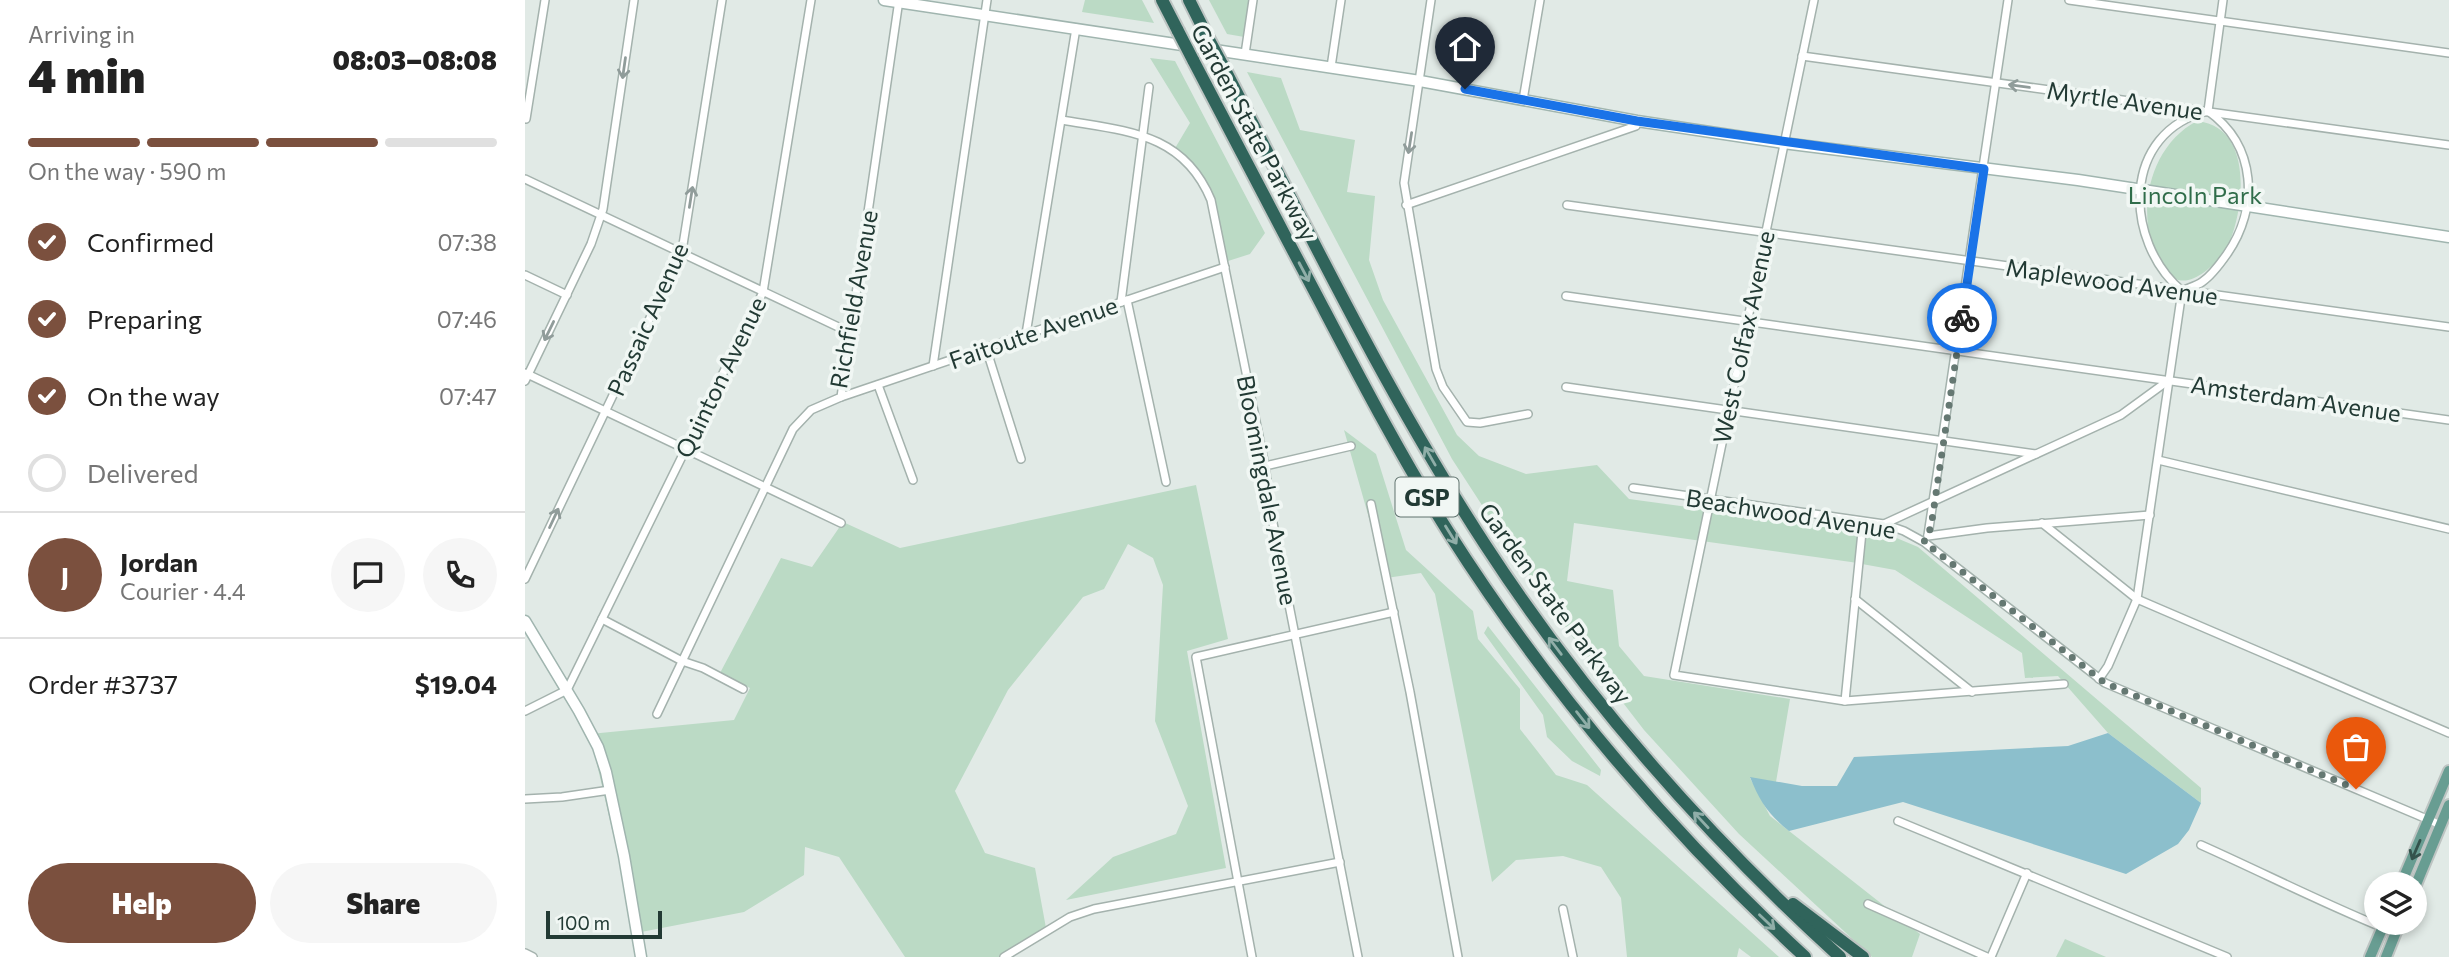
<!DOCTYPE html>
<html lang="en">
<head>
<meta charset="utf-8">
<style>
	body { margin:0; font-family:Commissioner,sans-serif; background:#f6f6f6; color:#222; height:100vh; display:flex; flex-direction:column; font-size:26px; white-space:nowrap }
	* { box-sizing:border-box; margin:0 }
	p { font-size:23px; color:#767676 }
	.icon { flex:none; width:38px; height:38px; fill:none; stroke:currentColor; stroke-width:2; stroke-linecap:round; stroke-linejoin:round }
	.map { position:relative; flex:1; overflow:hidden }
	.drawer { display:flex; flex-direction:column; background:#fff; width:525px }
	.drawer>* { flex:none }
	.fabs { position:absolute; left:1839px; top:872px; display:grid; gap:14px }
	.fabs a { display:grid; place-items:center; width:63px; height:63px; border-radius:50%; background:#fff; box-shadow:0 4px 10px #0003; font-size:35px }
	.scale { position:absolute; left:21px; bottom:18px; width:116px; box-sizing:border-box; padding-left:7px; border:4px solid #223a34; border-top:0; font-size:19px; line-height:24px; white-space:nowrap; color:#223a34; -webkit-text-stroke:5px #f1f7f4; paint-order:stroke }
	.pin { position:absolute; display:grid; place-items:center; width:60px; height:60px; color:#fff; margin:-72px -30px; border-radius:50% 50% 50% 0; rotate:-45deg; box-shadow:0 0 7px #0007 }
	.pin .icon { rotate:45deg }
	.courier { position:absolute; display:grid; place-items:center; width:70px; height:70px; margin:-35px; border:5px solid #1a73e8; border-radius:50%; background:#fff; color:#222; box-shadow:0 2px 9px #0007 }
	.summary em { font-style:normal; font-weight:800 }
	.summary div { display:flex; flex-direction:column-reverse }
	.summary { display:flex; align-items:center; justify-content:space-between; height:119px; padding:0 28px }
	h1 { font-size:46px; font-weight:800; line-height:52px }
	.bar { display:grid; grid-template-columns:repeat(4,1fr); gap:10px 7px; align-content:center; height:84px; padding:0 28px }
	.bar i { height:9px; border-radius:5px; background:#e0e0e0 }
	.bar .selected { background:#7b503e }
	.bar p { grid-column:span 4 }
	.line { display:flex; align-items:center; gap:18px; padding:0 28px; border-top:2px solid #e0e0e0 }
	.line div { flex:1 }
	.round { display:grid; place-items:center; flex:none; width:74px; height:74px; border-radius:37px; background:#f6f6f6 }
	ol { padding:0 28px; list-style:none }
	li { display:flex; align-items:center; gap:21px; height:77px }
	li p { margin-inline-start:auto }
	li .icon { padding:7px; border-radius:50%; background:#7b503e; color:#fff; stroke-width:4 }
	li:last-child { color:#767676 }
	li i { width:38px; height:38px; border:4px solid #e0e0e0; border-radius:50% }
	.cta { display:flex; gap:14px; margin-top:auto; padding:14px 28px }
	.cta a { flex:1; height:80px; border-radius:42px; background:#7b503e; color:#fff; font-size:28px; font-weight:800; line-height:80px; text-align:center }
	.cta a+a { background:#f6f6f6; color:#222 }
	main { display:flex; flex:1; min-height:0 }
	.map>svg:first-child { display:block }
</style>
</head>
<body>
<main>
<section class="drawer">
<div class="summary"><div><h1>4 min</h1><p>Arriving in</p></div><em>08:03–08:08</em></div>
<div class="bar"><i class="selected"></i><i class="selected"></i><i class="selected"></i><i></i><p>On the way · 590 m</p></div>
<ol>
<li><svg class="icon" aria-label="check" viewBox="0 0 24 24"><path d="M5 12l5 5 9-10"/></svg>Confirmed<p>07:38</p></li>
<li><svg class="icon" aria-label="check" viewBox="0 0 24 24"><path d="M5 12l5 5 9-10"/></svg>Preparing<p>07:46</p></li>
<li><svg class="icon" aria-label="check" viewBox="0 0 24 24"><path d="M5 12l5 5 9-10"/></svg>On the way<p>07:47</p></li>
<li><i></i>Delivered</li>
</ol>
<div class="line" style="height:126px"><b class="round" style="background:#7b503e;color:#fff">J</b><div><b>Jordan</b><p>Courier · 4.4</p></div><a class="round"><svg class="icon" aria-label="chat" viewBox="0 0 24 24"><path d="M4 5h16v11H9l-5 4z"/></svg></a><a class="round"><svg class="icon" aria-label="phone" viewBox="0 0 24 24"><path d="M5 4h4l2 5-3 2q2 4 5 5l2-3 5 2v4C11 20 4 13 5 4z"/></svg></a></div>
<div class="line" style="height:91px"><div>Order #3737</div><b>$19.04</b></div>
<div class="cta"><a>Help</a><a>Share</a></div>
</section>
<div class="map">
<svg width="1924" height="957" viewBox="0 0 1924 957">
	<rect width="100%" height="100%" fill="#e1eae6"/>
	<!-- green -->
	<g fill="#bbdac5">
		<path d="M560,0h57l12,23 -72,-11z"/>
		<path d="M684,0h46l-5,38 -23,-4z"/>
		<path d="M625,58l25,3 90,172 -15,21 -25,8 -14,-71 -37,-41 16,-27z"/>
		<path d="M722,72l34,6 19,52 55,10 -8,52 28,4 -6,64 14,40 74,135 22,21 47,18 71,-9 32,34 258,35 31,13 283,241v15l-93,-70 -50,-57 -33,2 -3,-25 -127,-83 -44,-8 -277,-39 -7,58 46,9 6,56 25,30 146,23 -14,83 -26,-4 20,38 150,118 -8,23h-40l-133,-123 -95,-104 -67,-87 -75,-107 -50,-77z"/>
		<path d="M1672,121c55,6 48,82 33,120 -8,20 -47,59 -64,28 -5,-8 -12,-18 -15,-28 -12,-44 4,-98 46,-120z"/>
		<path d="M819,430l32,24 30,96 67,61 5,28 42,50v40l36,46 31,10 192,172h-28l-12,-9 -2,9h-110l-6,-59 -20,-31 -38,-11 -47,4 -24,22 -57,-288 -14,-21 -35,5z"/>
		<path d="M671,485l32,154 -41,12 39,217 -160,32 47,-43 63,-23 12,-28 -33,-85 8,-136 -10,-27 -25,-14 -24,45 -21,8 -75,93 -53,101 30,62 50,15 11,60 -38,29h-103l-66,-100 -34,-10 -1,28 -60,37 -108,21 -46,-199 144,-14 16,-32 -30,-15 61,-115 31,9 31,-45 57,26z"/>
		<path d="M963,626l113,144 -1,6 -28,-15 -25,-24 -4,-22 -59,-82z"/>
		<path d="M1540,939l41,18h-50z"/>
	</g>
	<!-- water -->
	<path fill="#8cbfcc" d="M1583,733l93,70 -12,27 -11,14 -52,30 -223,-72 -114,29c-21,-17 -29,-29 -39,-54l52,9h35l17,-29 214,-11z"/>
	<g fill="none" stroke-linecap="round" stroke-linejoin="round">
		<defs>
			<g id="street">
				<path d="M906,0l-27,183 32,186 7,18 24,35 13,1 48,-9"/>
				<path d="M1289,0l-140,675 171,26 219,-17"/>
				<path d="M1544,0l380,53"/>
				<path d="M720,54l8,-54"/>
				<path d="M1277,56l647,89"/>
				<path d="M806,67l10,-67"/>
				<path d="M998,100l17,-100"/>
				<path d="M1683,111c49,35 51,97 19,143 -7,10 -16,22 -25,28 -6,4 -14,6 -20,9 -59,-50 -61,-159 26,-180z"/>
				<path d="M1683,111l15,-111"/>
				<path d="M1,119l19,-119"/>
				<path d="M537,120c63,11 121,12 149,80l54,266 8,57 85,434"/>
				<path d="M0,179l326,154"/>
				<path d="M881,205l230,-79 1,-5"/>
				<path d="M1042,205l882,122"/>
				<path d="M0,275l42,20"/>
				<path d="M1041,296l883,124"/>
				<path d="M602,300l39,182"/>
				<path d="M596,302l28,-215"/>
				<path d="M501,334l50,-306"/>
				<path d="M461,348l35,111"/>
				<path d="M408,366l54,-366"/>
				<path d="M0,373l316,150"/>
				<path d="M0,381l66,-137 12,-35 31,-209"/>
				<path d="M353,385l35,95"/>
				<path d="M1041,387l470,67"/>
				<path d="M316,397l384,-130"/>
				<path d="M1633,460l291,69"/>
				<path d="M740,466l86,-20"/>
				<path d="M1108,488l251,36 20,7 20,11 181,141 336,142"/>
				<path d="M846,504l39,188 48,265"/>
				<path d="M1517,523l95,76 312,134"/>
				<path d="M1359,524l237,-109 48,-35"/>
				<path d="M1403,535l80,-535"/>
				<path d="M1403,536l59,-8 163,-13"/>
				<path d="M0,579l157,-328 40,-251"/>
				<path d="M1330,599l117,93"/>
				<path d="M77,619l80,42 21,7 40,21"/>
				<path d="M1574,679l9,-13 29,-67 45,-308"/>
				<path d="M1320,701l18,-179"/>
				<path d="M0,711l42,-21 196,-398 48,-292"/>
				<path d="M132,714l136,-285 18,-19 30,-13 58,-397"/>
				<path d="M0,799l37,-2 48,-7"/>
				<path d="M1373,821l329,136"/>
				<path d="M1676,845c65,29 129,62 195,88"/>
				<path d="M1343,904l119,53"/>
				<path d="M1038,909l10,48"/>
				<path d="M0,953l8,4"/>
				<path d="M479,957l66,-40 24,-8 246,-47"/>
				<path d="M727,957l-56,-300 198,-45"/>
				<path d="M1466,957l36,-84"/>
			</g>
			<g id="secondary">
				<path d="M359,0l536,81 217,40 146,22 295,37 371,57"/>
				<path d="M0,621l54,90 19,36 8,25 18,84 17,101"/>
			</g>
			<g id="primary">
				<path d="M1876,884l48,-113"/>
				<path d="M1890,887l34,-82"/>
				<path d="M1845,957l15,-35"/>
				<path d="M1861,957l14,-35"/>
			</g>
			<g id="highway">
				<path d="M637,0l16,31"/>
				<path d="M664,0l18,36"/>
				<path d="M668,60c42,80 83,159 125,238 42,80 83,159 131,235 100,157 220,298 356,424"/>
				<path d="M697,64c84,162 164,329 264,482 99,152 220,289 354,411"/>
				<path d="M1268,904l70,53"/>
			</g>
		</defs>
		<!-- street casing -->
		<use href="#street" stroke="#a4b2ad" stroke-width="10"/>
		<!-- secondary casing -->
		<use href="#secondary" stroke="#a0b5af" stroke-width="13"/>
		<!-- primary casing -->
		<use href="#primary" stroke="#bdc4c2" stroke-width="14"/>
		<!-- highway casing -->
		<use href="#highway" stroke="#bdc4c2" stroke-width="16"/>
		<!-- street -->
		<use href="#street" stroke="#fff" stroke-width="7"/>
		<!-- secondary -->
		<use href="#secondary" stroke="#fff" stroke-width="10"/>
		<!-- primary -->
		<use href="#primary" stroke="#689d92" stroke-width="10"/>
		<!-- highway -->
		<use href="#highway" stroke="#30645b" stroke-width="12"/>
		<defs>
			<g id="highway-bridge">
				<path d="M653,31l15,29"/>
				<path d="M682,36l15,28"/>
			</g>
		</defs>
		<!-- highway-bridge casing -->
		<use href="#highway-bridge" stroke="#bdc4c2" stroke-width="16" stroke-linecap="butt"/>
		<!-- highway-bridge -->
		<use href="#highway-bridge" stroke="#30645b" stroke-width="12"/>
	</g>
	<!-- one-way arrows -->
	<defs><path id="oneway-shaft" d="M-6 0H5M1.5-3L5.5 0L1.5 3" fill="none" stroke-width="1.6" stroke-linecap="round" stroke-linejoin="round" transform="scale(1.75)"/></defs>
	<g stroke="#909c9a">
		<use href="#oneway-shaft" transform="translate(99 68) rotate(98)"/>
		<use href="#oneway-shaft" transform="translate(1494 86) rotate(-172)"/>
		<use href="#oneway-shaft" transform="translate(885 143) rotate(99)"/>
		<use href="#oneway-shaft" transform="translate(166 197) rotate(-81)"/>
		<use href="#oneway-shaft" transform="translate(24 331) rotate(116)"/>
		<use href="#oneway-shaft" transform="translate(29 518) rotate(-65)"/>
	</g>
	<g stroke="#90aea8">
		<use href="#oneway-shaft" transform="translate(779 272) rotate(62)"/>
		<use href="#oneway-shaft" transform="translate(905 456) rotate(-120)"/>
		<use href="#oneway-shaft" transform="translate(926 535) rotate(58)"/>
		<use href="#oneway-shaft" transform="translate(1030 646) rotate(-127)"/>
		<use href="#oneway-shaft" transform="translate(1058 720) rotate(52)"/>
		<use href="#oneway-shaft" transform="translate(1176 820) rotate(-133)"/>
		<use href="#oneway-shaft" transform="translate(1242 922) rotate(44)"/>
	</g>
	<use stroke="#34534c" href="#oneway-shaft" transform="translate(1891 850) rotate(113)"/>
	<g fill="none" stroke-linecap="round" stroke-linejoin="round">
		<!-- done -->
		<path stroke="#657872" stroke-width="7" stroke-dasharray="0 12.6" d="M1437,318l-31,209 -7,15 181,141 251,106"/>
		<!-- route -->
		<path stroke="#1a73e8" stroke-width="9" d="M940,89l172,32 347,48 -22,149"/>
	</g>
	<g text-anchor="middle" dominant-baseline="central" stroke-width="7" stroke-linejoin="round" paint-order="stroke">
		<!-- shield labels -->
		<rect fill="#f1f7f4" stroke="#60736e" stroke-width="2" x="870.5" y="477.5" width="63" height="39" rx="5"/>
		<g font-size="23" font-weight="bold" fill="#223a34">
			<text x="902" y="497">GSP</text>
		</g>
		<!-- street labels -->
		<g font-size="24" fill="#223a34" stroke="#f1f7f4">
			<text transform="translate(1600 100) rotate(8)">Myrtle Avenue</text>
			<text transform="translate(730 132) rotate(62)">Garden State Parkway</text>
			<text transform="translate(1587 281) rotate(8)">Maplewood Avenue</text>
			<text transform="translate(328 299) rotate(-80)">Richfield Avenue</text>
			<text transform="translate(122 319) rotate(-66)">Passaic Avenue</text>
			<text transform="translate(508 332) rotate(-19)">Faitoute Avenue</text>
			<text transform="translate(1218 337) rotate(-78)">West Colfax Avenue</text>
			<text transform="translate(195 377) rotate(-64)">Quinton Avenue</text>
			<text transform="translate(1771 398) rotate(8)">Amsterdam Avenue</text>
			<text transform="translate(743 490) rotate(79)">Bloomingdale Avenue</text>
			<text transform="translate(1266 513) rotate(9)">Beachwood Avenue</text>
			<text transform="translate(1031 603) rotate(54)">Garden State Parkway</text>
		</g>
		<!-- park labels -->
		<g font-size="24" fill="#306d4a" stroke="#f1f7f4">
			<text x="1670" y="194">Lincoln Park</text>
		</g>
	</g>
</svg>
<div class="fabs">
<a><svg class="icon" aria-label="layers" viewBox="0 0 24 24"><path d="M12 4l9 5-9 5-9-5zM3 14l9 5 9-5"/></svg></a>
</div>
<div class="scale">100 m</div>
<div class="pin" style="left:1831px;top:789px;background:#ea580c"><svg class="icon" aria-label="bag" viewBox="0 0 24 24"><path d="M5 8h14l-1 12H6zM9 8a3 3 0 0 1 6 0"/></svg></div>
<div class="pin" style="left:940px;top:89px;background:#1f2937"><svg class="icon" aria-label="home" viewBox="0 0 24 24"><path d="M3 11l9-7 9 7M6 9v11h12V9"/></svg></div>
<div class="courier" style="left:1437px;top:318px"><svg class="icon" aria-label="bike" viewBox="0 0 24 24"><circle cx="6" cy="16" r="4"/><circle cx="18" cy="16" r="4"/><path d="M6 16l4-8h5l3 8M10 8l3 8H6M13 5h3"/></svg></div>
</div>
</main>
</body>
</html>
